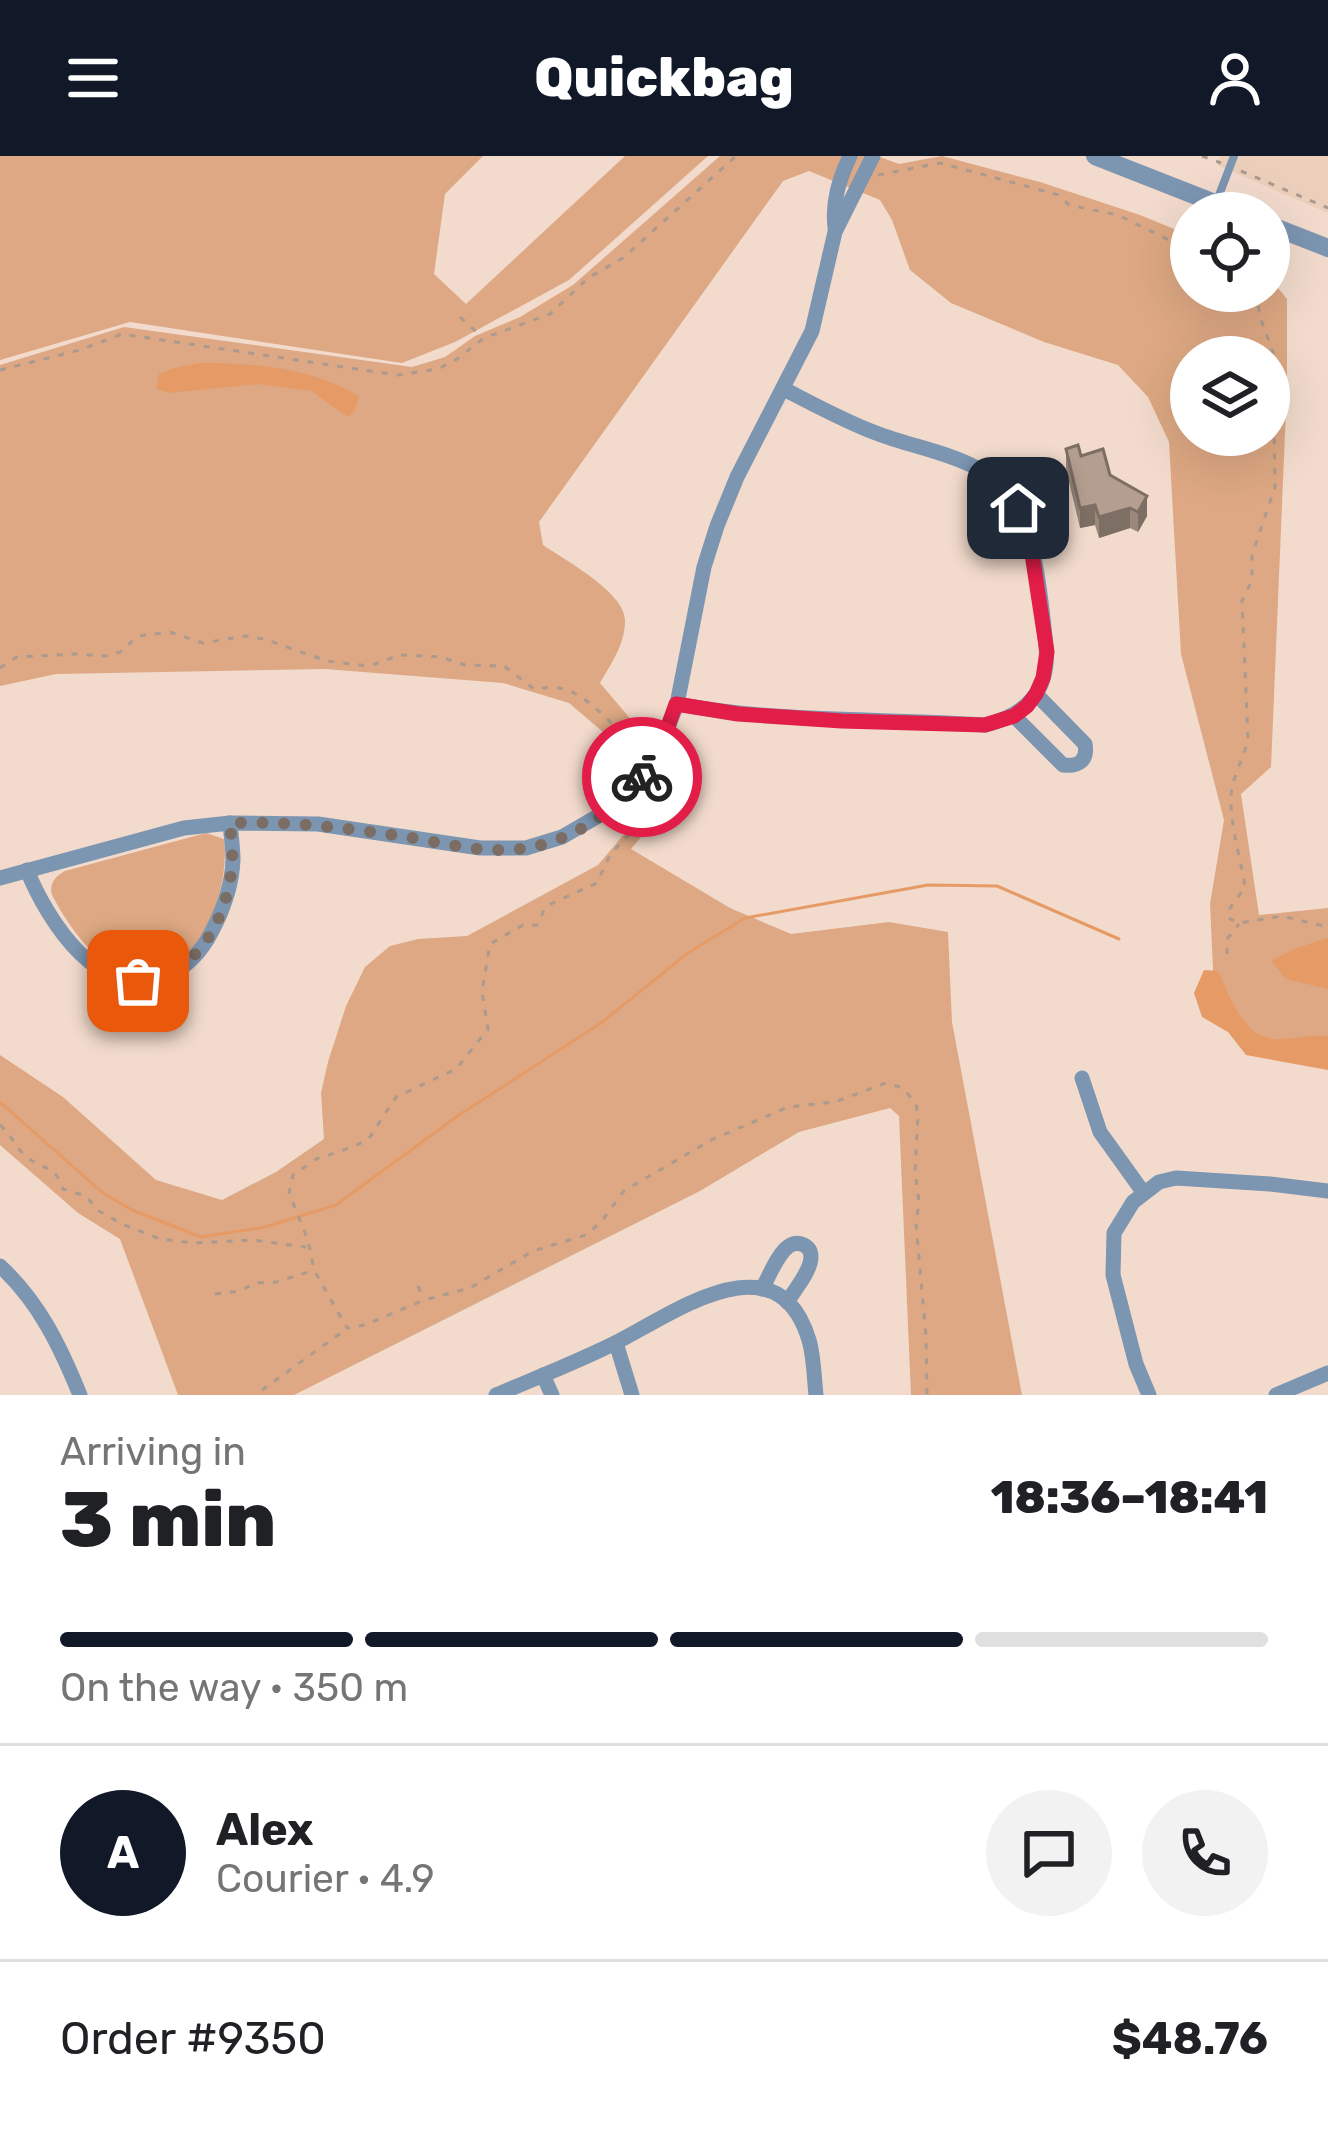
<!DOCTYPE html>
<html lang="en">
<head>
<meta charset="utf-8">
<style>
	body { margin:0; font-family:Rubik,sans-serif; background:#f2f2f2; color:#202124; height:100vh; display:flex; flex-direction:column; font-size:45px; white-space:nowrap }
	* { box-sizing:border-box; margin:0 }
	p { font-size:39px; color:#757577 }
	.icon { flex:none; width:66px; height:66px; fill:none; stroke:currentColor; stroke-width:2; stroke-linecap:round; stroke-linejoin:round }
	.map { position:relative; height:1239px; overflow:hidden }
	.details { display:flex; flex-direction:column; background:#fff; flex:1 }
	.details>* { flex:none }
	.tools { position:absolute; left:1170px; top:36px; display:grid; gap:24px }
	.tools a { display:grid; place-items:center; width:120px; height:120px; border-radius:50%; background:#fff; box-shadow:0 12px 48px #0002; font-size:60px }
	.pin { position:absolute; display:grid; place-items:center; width:102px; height:102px; color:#fff; margin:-51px; border-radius:24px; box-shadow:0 6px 18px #0006 }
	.courier { position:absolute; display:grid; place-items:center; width:120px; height:120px; margin:-60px; border:9px solid #e11d48; border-radius:50%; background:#fff; color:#222; box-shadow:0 3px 15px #0007 }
	.overview em { font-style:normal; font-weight:800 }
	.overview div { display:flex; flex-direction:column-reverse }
	.overview { display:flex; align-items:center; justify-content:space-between; height:204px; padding:0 60px }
	h1 { font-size:78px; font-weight:800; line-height:90px }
	.bar { display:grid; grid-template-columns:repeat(4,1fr); gap:18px 12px; align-content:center; height:144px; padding:0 60px }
	.bar i { height:15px; border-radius:9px; background:#e0e0e0 }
	.bar .on { background:#111827 }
	.bar p { grid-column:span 4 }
	.line { display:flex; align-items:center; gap:30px; padding:0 60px; border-top:3px solid #e0e0e0 }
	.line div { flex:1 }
	.round { display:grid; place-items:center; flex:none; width:126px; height:126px; border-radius:63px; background:#f2f2f2 }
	header { display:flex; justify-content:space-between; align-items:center; height:156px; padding:0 60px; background:#111827; color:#fff; font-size:54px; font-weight:800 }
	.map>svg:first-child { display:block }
</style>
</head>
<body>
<header><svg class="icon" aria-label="menu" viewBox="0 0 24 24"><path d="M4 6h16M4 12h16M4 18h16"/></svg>Quickbag<svg class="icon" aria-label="person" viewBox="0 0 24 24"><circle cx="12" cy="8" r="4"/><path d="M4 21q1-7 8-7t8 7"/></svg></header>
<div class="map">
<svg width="1328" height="1239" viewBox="0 0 1328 1239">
	<rect width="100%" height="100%" fill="#f2dbcc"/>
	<!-- built -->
	<path fill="#ebcfbb" d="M1221,0h107v57l-111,-48z"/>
	<!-- green -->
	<g fill="#dda883" fill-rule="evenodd">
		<path d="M0,0h483l-38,38 -11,80 32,30 159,-148h83l-139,124 -114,62 -53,21 -272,-41 -130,38z"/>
		<path d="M720,0h157l22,8 43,-8 98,26 100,33 51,21v55h78v-14l18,22v87l-16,381 -30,27 18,121 69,-7v154l-69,-10 -45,-62 -4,-86 14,-84 -43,-166 -12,-212 -21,-45 -30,-32 -74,-23 -93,-39 -41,-33 -18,-50 -12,-20 -71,-29 -26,10 -244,341 4,23c22,15 83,48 82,76 0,23 -14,43 -25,62l67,79 10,32 -46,55 99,59 61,26 98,-12 59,10 4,90 70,373h-111l-12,-279 -9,-8 -91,24 -99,59 -406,204h-116l-58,-156 -42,-26 -78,-68v-90l63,42 93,83 66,20 54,-28 48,-33 -3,-46 7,-31 18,-56 19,-39 25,-21 28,-7 49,-3 131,-71 50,-59 9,-28 -88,-75 -66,-20 -178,-14 -269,5 -56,12v-321l124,-38 288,40 33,-10 30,-21 45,-19 53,-32zM1191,201h78v78h-78z"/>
		<path d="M206,677l18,6c7,51 -27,150 -95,134 -35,-8 -61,-48 -77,-78 -3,-12 3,-18 13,-24z"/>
	</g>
	<!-- water -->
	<g fill="#e69b66">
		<path d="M200,207c55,0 109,4 159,33l-4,14 -7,7 -37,-26 -53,-7 -90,9 -12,-5 3,-14 15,-6z"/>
		<path d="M1328,782v51l-42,-10 -15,-18 25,-13z"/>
		<path d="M1204,814l14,1c13,27 26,70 61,68 17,0 31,-5 49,-3v34l-82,-15 -18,-23 -26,-15 -8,-24z"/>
	</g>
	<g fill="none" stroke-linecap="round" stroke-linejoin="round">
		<!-- stream -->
		<path stroke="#e69b66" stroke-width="3" d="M0,946l103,91 29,17 69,27 64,-10 71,-22 120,-88 145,-94 87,-70 57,-35 183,-33 69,1 122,53"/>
		<!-- path -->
		<g stroke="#ac9a8e" stroke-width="3" stroke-dasharray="6 9" stroke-linecap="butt">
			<path d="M1202,0l19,7"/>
			<path d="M1241,15l87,37"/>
			<path d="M878,19l62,-12 119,32 10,10 49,10 73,36"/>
			<path d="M1256,135l4,26 13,35 2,135 -23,68v25l-10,21 6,138c-4,20 -16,37 -17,58 -1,29 10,62 14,90l-17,24 2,8 10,4 42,-7 46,11"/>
			<path d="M460,161l22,20"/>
			<path d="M0,214l80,-20 42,-16 275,41 41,-6 19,-10 27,-21 66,-24 38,-36 35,-20 113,-102"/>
			<path d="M0,512l17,-11 59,-3 29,2 15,-4 18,-16 32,-4 33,11 42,-7 19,3 63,22 42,5 31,-11 41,2 24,8 39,1 30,23c10,-1 20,-3 30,0 28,8 58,46 77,67"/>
			<path d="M661,616l3,15 -3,12 -51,56 -13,28 -51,23 -9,19h-14l-33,19 -8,48 6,37 -32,40 -60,28 -28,43 -29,12 -21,6 -25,17 -4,18 19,47 6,30 33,58 18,-3 59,-25 46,-12 63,-37 53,-16 15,-13 23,-31 87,-51 77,-33 47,-5 51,-19 17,5 13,16 2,11 -3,56 4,31 -3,22 10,113 1,58"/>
			<path d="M1227,798v-15l12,-15"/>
			<path d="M0,969c12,10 16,24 27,32 17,14 28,7 36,32l23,7 13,15 23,13 38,15 33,4 59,-3 54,7"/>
			<path d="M418,1130l5,13"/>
			<path d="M215,1138l25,-3 15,-8 21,-1 36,-11"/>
			<path d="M262,1234l83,-60"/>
		</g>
		<!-- service -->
		<path stroke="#7c95b1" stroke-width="8" d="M1216,47l18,-47"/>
		<!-- minor -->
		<g stroke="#7c95b1" stroke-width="15">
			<path d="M835,72c-3,-26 4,-48 15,-72"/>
			<path d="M677,548c102,19 205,14 308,21 41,-10 65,-34 61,-79 -4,-38 -10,-103 -27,-136 -27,-54 -92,-57 -143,-77 -32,-12 -61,-28 -92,-44"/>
			<path d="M1014,560l49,49c16,2 25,-5 22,-21l-49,-50"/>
			<path d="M27,714c20,50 74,136 140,106 20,-9 35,-25 45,-45 11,-21 20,-47 21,-71 0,-12 -2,-25 -3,-37"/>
			<path d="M0,722l184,-50 46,-5 88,1 162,24h46l36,-11 50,-29 28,-28 20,-32 17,-44 27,-137 13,-41 20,-49 75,-146 23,-99 38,-76"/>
			<path d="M1082,922l18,54 43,60"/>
			<path d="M0,1110c39,36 60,80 80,129"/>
			<path d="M762,1133c7,-12 15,-35 27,-43 9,-6 22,-1 22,11 0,14 -17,34 -24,45"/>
			<path d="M616,1187l16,52"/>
			<path d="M543,1219l9,20"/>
			<path d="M496,1239c40,-17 81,-33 119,-52 58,-29 162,-108 194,-3 5,17 5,37 7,55"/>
			<path d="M1149,1239l-13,-31 -23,-89 1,-42 19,-31 26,-20 17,-4 94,6 58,7"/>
			<path d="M1276,1239l52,-22"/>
		</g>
		<!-- tertiary -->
		<g stroke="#7c95b1" stroke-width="18">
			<path d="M1095,0l145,57"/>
			<path d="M1269,69l59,23"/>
		</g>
	</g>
	<!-- wall -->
	<path fill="#9b887c" d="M1066,293l15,7 66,60 -9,16 -8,-4 -31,10 -4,-13 -15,3 -14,-59z"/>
	<!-- shaded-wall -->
	<g fill="#7e6f65">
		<path d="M1147,340v20l-9,16v-20z"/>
		<path d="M1095,349v20l-15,3v-20z"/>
		<path d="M1130,352v20l-31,10v-21z"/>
	</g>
	<!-- building -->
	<path fill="#b49e90" stroke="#7e6f65" stroke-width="3" d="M1078,289l3,11 22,-7 7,26 37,21 -9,16 -8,-4 -31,9 -4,-12 -15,3 -14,-59z"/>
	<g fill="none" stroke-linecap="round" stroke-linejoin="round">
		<!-- done -->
		<path stroke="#7b6d64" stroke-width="12" stroke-dasharray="0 21.6" d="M138,825c59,-2 91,-65 94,-119 1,-13 -1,-26 -2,-39 60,-2 117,5 176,14 38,6 81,18 120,11 46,-7 87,-36 116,-71"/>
		<!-- route -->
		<path stroke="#e11d48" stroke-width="15" d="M642,621l18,-29 16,-44 62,10 104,7 143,4 29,-9 13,-10 9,-12 7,-16 4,-26 -15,-98 -14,-46"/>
	</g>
</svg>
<div class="tools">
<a><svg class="icon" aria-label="locate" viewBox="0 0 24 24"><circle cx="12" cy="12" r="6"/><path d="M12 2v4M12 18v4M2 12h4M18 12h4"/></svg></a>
<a><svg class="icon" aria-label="layers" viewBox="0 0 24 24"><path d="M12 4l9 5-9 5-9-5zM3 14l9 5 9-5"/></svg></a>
</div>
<div class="pin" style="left:138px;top:825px;background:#ea580c"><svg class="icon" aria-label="bag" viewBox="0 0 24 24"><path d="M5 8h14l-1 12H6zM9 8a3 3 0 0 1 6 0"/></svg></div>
<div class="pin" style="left:1018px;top:352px;background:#1f2937"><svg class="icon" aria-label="home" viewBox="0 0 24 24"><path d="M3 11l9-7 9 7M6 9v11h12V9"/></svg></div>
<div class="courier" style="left:642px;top:621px"><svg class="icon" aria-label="bike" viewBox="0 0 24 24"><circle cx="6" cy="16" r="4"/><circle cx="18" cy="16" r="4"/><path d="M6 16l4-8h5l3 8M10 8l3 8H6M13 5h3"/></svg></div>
</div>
<section class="details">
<div class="overview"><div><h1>3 min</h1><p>Arriving in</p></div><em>18:36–18:41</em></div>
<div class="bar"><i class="on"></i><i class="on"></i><i class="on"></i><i></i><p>On the way · 350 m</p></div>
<div class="line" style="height:216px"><b class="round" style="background:#111827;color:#fff">A</b><div><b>Alex</b><p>Courier · 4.9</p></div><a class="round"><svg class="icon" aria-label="chat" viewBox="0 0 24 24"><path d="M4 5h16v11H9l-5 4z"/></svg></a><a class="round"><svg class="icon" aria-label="phone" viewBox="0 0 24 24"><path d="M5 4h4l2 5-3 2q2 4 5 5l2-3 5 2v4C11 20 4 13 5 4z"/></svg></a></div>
<div class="line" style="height:156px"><div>Order #9350</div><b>$48.76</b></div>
</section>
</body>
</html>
